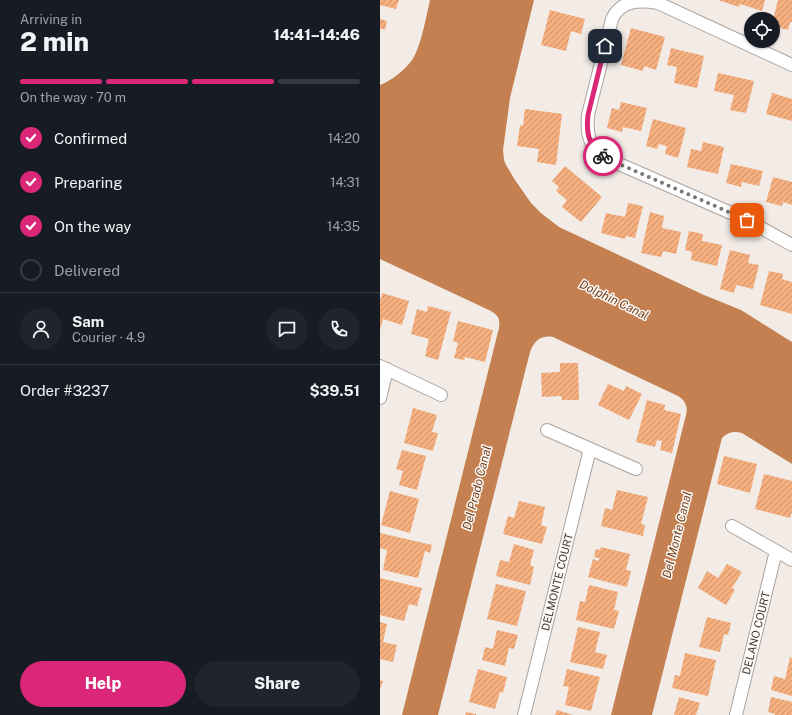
<!DOCTYPE html>
<html lang="en">
<head>
<meta charset="utf-8">
<style>
	body { margin:0; font-family:"Public Sans",sans-serif; background:#20242c; color:#f1f3f6; height:100vh; display:flex; flex-direction:column; font-size:15px; white-space:nowrap }
	* { box-sizing:border-box; margin:0 }
	p { font-size:13px; color:#9ea1a6 }
	.icon { flex:none; width:22px; height:22px; fill:none; stroke:currentColor; stroke-width:2; stroke-linecap:round; stroke-linejoin:round }
	.map { position:relative; flex:1; overflow:hidden }
	.details { display:flex; flex-direction:column; background:#171b24; width:380px }
	.details>* { flex:none }
	.controls { position:absolute; left:364px; top:12px; display:grid; gap:8px }
	.controls a { display:grid; place-items:center; width:36px; height:36px; border-radius:50%; background:#171b24; box-shadow:0 1px 3px #0004; font-size:20px }
	.pin { position:absolute; display:grid; place-items:center; width:34px; height:34px; color:#fff; margin:-17px; border-radius:8px; box-shadow:0 2px 6px #0006 }
	.courier { position:absolute; display:grid; place-items:center; width:40px; height:40px; margin:-20px; border:3px solid #db2777; border-radius:50%; background:#fff; color:#222; box-shadow:0 1px 5px #0007 }
	.overview em { font-style:normal; font-weight:800 }
	.overview div { display:flex; flex-direction:column-reverse }
	.overview { display:flex; align-items:center; justify-content:space-between; height:68px; padding:0 20px }
	h1 { font-size:26px; font-weight:800; line-height:30px }
	.bar { display:grid; grid-template-columns:repeat(4,1fr); gap:6px 4px; align-content:center; height:48px; padding:0 20px }
	.bar i { height:5px; border-radius:3px; background:#363941 }
	.bar .current { background:#db2777 }
	.bar p { grid-column:span 4 }
	.line { display:flex; align-items:center; gap:10px; padding:0 20px; border-top:1px solid #363941 }
	.line div { flex:1 }
	.round { display:grid; place-items:center; flex:none; width:42px; height:42px; border-radius:21px; background:#20242c }
	ol { padding:0 20px; list-style:none }
	li { display:flex; align-items:center; gap:12px; height:44px }
	li p { margin-inline-start:auto }
	li .icon { padding:4px; border-radius:50%; background:#db2777; color:#fff; stroke-width:4 }
	li:last-child { color:#9ea1a6 }
	li i { width:22px; height:22px; border:2px solid #363941; border-radius:50% }
	.cta { display:flex; gap:8px; margin-top:auto; padding:8px 20px }
	.cta a { flex:1; height:46px; border-radius:24px; background:#db2777; color:#fff; font-size:16px; font-weight:800; line-height:46px; text-align:center }
	.cta a+a { background:#20242c; color:#f1f3f6 }
	main { display:flex; flex:1; min-height:0 }
	.map>svg:first-child { display:block }
</style>
</head>
<body>
<main>
<section class="details">
<div class="overview"><div><h1>2 min</h1><p>Arriving in</p></div><em>14:41–14:46</em></div>
<div class="bar"><i class="current"></i><i class="current"></i><i class="current"></i><i></i><p>On the way · 70 m</p></div>
<ol>
<li><svg class="icon" aria-label="check" viewBox="0 0 24 24"><path d="M5 12l5 5 9-10"/></svg>Confirmed<p>14:20</p></li>
<li><svg class="icon" aria-label="check" viewBox="0 0 24 24"><path d="M5 12l5 5 9-10"/></svg>Preparing<p>14:31</p></li>
<li><svg class="icon" aria-label="check" viewBox="0 0 24 24"><path d="M5 12l5 5 9-10"/></svg>On the way<p>14:35</p></li>
<li><i></i>Delivered</li>
</ol>
<div class="line" style="height:72px"><a class="round"><svg class="icon" aria-label="person" viewBox="0 0 24 24"><circle cx="12" cy="8" r="4"/><path d="M4 21q1-7 8-7t8 7"/></svg></a><div><b>Sam</b><p>Courier · 4.9</p></div><a class="round"><svg class="icon" aria-label="chat" viewBox="0 0 24 24"><path d="M4 5h16v11H9l-5 4z"/></svg></a><a class="round"><svg class="icon" aria-label="phone" viewBox="0 0 24 24"><path d="M5 4h4l2 5-3 2q2 4 5 5l2-3 5 2v4C11 20 4 13 5 4z"/></svg></a></div>
<div class="line" style="height:52px"><div>Order #3237</div><b>$39.51</b></div>
<div class="cta"><a>Help</a><a>Share</a></div>
</section>
<div class="map">
<svg width="412" height="715" viewBox="0 0 412 715">
	<defs>
		<pattern id="building-hatch" width="6" height="6" patternUnits="userSpaceOnUse"><rect width="6" height="6" fill="#f6af7e"/><path d="M-1 1l2-2M0 6l6-6M5 7l2-2" fill="none" stroke="#c88f68"/></pattern>
	</defs>
	<rect width="100%" height="100%" fill="#f2ebe6"/>
	<!-- water -->
	<path fill="#c48051" d="M50,0h104l-24,98 -7,52 1,10 2,5 9,15 16,23 10,10 18,14 145,68 37,15 51,32v122l-50,-31c-8,-2 -14,-1 -20,5l-70,277h-41l75,-300c2,-8 0,-14 -8,-19l-125,-59c-12,-2 -19,4 -23,15l-92,363h-36l97,-387c1,-9 0,-12 -8,-17l-111,-52v-174c11,-4 25,-15 32,-25 9,-13 14,-43 18,-60z"/>
	<!-- building -->
	<g fill="url(#building-hatch)">
		<path d="M0,0h19l-3,9 -16,-4z"/>
		<path d="M338,0h47l-3,11 -22,-7 -1,3z"/>
		<path d="M398,0h14v22h-2l-2,8 -15,-4v-6z"/>
		<path d="M170,10l35,9 -4,15 -10,-3 -5,20 -25,-6z"/>
		<path d="M0,19l7,2 -2,9 -5,-2z"/>
		<path d="M251,28l34,9 -9,33 -12,-4 -1,5 -22,-6z"/>
		<path d="M291,48l33,8 -7,32 -23,-5 3,-16 -10,-2z"/>
		<path d="M338,73l36,8 -8,32 -16,-3 4,-15 -20,-4z"/>
		<path d="M392,93l20,6v22l-26,-7z"/>
		<path d="M241,102l26,6 -6,23 -18,-4 -1,5 -15,-4 5,-20 7,2z"/>
		<path d="M145,109l37,5 -6,51 -19,-3 2,-13 -22,-3 3,-21 3,1z"/>
		<path d="M273,119l33,9 -8,30 -13,-4 2,-8 -8,-2 -2,5 -11,-3z"/>
		<path d="M323,142l21,5 -6,27 -31,-7 4,-18 10,2z"/>
		<path d="M351,164l32,7 -4,15 -17,-4 -1,5 -15,-4z"/>
		<path d="M185,166l37,31 -21,25 -19,-15 5,-7 -11,-9 3,-4 -7,-6z"/>
		<path d="M393,177l19,5v23l-9,-3 -1,4 -16,-4z"/>
		<path d="M248,203l15,3 -8,32 -9,-2 -1,3 -24,-6 5,-20 19,4z"/>
		<path d="M270,212l14,4 -2,12 19,4 -5,22 -13,-3 -2,6 -20,-4z"/>
		<path d="M309,231l14,3 -1,7 20,4 -5,21 -26,-6 1,-8 -7,-2z"/>
		<path d="M350,250l20,5 -2,8 11,2 -6,24 -17,-4 -2,8 -14,-4z"/>
		<path d="M389,271l14,3 -1,5 10,3v32l-32,-9z"/>
		<path d="M2,293l27,8 -7,24 -19,-6 -3,11v-31h1z"/>
		<path d="M48,306l23,6 -13,48 -13,-4 4,-17 -18,-5 6,-25 10,3z"/>
		<path d="M78,321l35,9 -8,32 -20,-5 -1,3 -10,-2 4,-15 -5,-2z"/>
		<path d="M180,363h18l1,37h-17l-1,-4 -19,1 -1,-24 19,-1z"/>
		<path d="M228,384l16,7 2,-5 16,8 -13,26 -31,-15z"/>
		<path d="M267,400l18,5 -1,5 17,4 -9,39 -12,-3 2,-9 -5,-1 -2,7 -19,-5z"/>
		<path d="M33,408l24,7 -5,17 6,1 -5,18 -29,-8z"/>
		<path d="M22,450l24,6 -9,34 -18,-5 4,-14 -7,-2z"/>
		<path d="M344,456l33,8 -7,29 -33,-9z"/>
		<path d="M384,474l28,7v31l-2,6 -35,-9z"/>
		<path d="M237,490l31,7 -7,27 4,1 -2,11 -42,-10 4,-18 7,2z"/>
		<path d="M10,491l29,8 -9,34 -29,-8z"/>
		<path d="M139,501l26,6 -4,18 6,2 -5,17 -39,-10 5,-18 6,2z"/>
		<path d="M0,533l52,12 -2,8 -5,-2 -7,27 -35,-8 4,-20 -7,-2z"/>
		<path d="M134,544l20,6 -4,15 4,2 -4,18 -34,-9 4,-16 9,2z"/>
		<path d="M221,547l29,7 -4,16 5,1 -4,16 -39,-10 5,-18 6,2v-3l-5,-1 2,-8 4,1z"/>
		<path d="M347,564l15,8 -10,16 3,2 -9,15 -28,-17 9,-17 11,7z"/>
		<path d="M0,578l42,10 -5,18 -8,-2 -5,17 -24,-6z"/>
		<path d="M116,584l30,7 -9,35 -30,-7z"/>
		<path d="M209,585l29,7 -4,18 5,1 -5,18 -38,-9 4,-19 5,1z"/>
		<path d="M327,617l24,6 -3,12 -4,-1 -4,18 -21,-5z"/>
		<path d="M0,622l7,2 -4,18 14,3 -4,17 -13,-3z"/>
		<path d="M198,627l22,5 -5,20 12,3 -4,14 -33,-7z"/>
		<path d="M117,630l21,5 -4,14 -5,-1 -4,18 -23,-6 3,-13 8,2z"/>
		<path d="M305,653l31,7 -8,36 -36,-8 3,-13 5,1z"/>
		<path d="M410,657l2,1v38l-21,-6 3,-14 11,3z"/>
		<path d="M98,669l29,8 -4,16 -3,-1 -5,17 -26,-7z"/>
		<path d="M187,669l33,8 -9,34 -26,-6 4,-18 -6,-1z"/>
		<path d="M0,680l3,1 -3,8z"/>
		<path d="M299,697l21,6 -4,12h-22z"/>
		<path d="M391,697l21,5v13h-17v-1l-7,-2z"/>
		<path d="M177,710l16,5h-18z"/>
		<path d="M86,712l10,2v1h-11z"/>
	</g>
	<g fill="none" stroke-linecap="round" stroke-linejoin="round">
		<defs>
			<g id="minor">
				<path d="M412,65l-134,-62c-19,-3 -37,-3 -46,16l-24,96c-2,23 2,33 22,45l137,60 45,25"/>
				<path d="M0,366l61,29"/>
				<path d="M0,398l7,-29"/>
				<path d="M167,430l89,39"/>
				<path d="M352,526l60,34"/>
				<path d="M144,715l66,-266"/>
				<path d="M356,715l40,-164"/>
			</g>
		</defs>
		<!-- minor casing -->
		<use href="#minor" stroke="#aaa39f" stroke-width="14"/>
		<!-- minor -->
		<use href="#minor" stroke="#fff" stroke-width="12"/>
	</g>
	<g fill="none" stroke-linecap="round" stroke-linejoin="round">
		<!-- done -->
		<path stroke="#7c7875" stroke-width="4" stroke-dasharray="0 7.2" d="M223,156l7,4 137,60"/>
		<!-- route -->
		<path stroke="#db2777" stroke-width="5" d="M223,156c-15,-11 -17,-24 -15,-41l17,-69"/>
	</g>
	<g text-anchor="middle" dominant-baseline="central" stroke-width="3" stroke-linejoin="round" paint-order="stroke">
		<!-- street labels -->
		<g font-size="11" fill="#3d3a38" stroke="#fef8f5">
			<text transform="translate(177 582) rotate(-76)">DELMONTE COURT</text>
			<text transform="translate(376 633) rotate(-76)">DELANO COURT</text>
		</g>
		<!-- water labels -->
		<g font-size="12" font-style="italic" fill="#6d3e1c" stroke="#fef8f5">
			<text transform="translate(234 300) rotate(26)">Dolphin Canal</text>
			<text transform="translate(97 488) rotate(-76)">Del Prado Canal</text>
			<text transform="translate(297 535) rotate(-76)">Del Monte Canal</text>
		</g>
	</g>
</svg>
<div class="controls">
<a><svg class="icon" aria-label="locate" viewBox="0 0 24 24"><circle cx="12" cy="12" r="6"/><path d="M12 2v4M12 18v4M2 12h4M18 12h4"/></svg></a>
</div>
<div class="pin" style="left:367px;top:220px;background:#ea580c"><svg class="icon" aria-label="bag" viewBox="0 0 24 24"><path d="M5 8h14l-1 12H6zM9 8a3 3 0 0 1 6 0"/></svg></div>
<div class="pin" style="left:225px;top:46px;background:#1f2937"><svg class="icon" aria-label="home" viewBox="0 0 24 24"><path d="M3 11l9-7 9 7M6 9v11h12V9"/></svg></div>
<div class="courier" style="left:223px;top:156px"><svg class="icon" aria-label="bike" viewBox="0 0 24 24"><circle cx="6" cy="16" r="4"/><circle cx="18" cy="16" r="4"/><path d="M6 16l4-8h5l3 8M10 8l3 8H6M13 5h3"/></svg></div>
</div>
</main>
</body>
</html>
